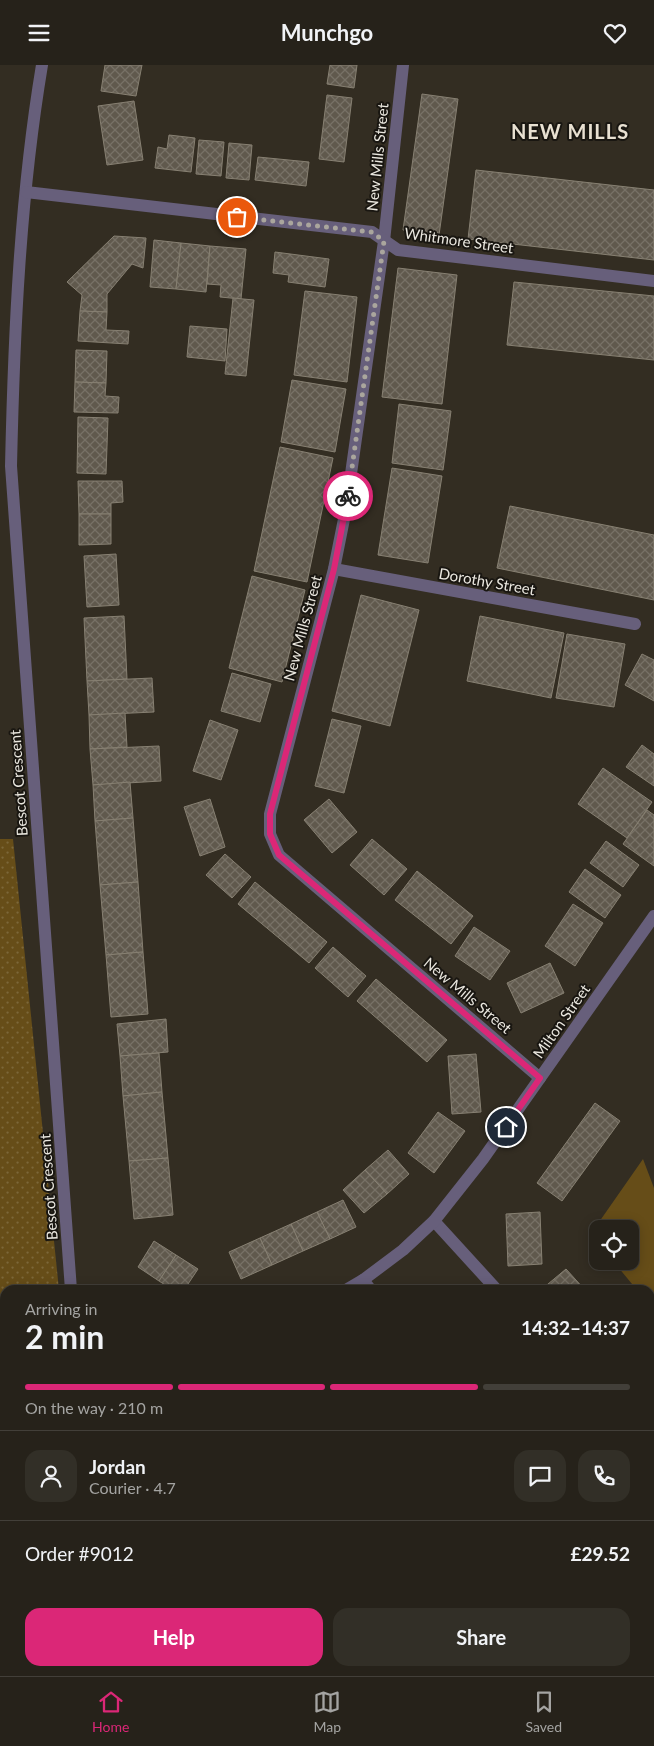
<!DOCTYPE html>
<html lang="en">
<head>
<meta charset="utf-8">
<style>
	body { margin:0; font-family:Lato,sans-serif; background:#322f27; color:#f1f3f6; height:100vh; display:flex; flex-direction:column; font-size:19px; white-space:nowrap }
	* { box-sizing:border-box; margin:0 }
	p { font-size:16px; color:#a4a4a2 }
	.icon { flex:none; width:28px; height:28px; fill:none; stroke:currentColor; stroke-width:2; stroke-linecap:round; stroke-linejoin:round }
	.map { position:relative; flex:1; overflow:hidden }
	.drawer { position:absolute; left:0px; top:1220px; width:655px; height:391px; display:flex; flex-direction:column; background:#26221a; border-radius:15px 15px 0 0; box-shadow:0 2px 12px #0003,0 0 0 1px #423f39 }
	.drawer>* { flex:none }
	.fabs { position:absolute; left:589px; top:1155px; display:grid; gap:10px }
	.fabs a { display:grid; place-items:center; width:50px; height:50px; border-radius:10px; background:#26221a; box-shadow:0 2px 12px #0003,0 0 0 1px #423f39; font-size:25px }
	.pin { position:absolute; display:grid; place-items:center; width:42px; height:42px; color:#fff; margin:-21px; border:2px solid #fff; border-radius:50%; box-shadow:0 1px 5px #0007 }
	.courier { position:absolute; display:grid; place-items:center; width:50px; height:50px; margin:-25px; border:4px solid #db2777; border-radius:50%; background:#fff; color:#222; box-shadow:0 1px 6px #0007 }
	.headline em { font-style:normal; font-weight:700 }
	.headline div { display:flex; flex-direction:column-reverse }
	.headline { display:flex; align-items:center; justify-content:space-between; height:85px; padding:0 25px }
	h1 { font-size:32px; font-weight:700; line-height:38px }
	.bar { display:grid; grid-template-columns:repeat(4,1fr); gap:8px 5px; align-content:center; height:60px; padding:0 25px }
	.bar i { height:6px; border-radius:4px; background:#423f39 }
	.bar .current { background:#db2777 }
	.bar p { grid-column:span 4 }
	.line { display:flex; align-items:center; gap:12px; padding:0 25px; border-top:1px solid #423f39 }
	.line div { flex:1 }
	.round { display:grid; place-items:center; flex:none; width:52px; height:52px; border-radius:15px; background:#322f27 }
	.cta { display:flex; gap:10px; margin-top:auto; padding:10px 25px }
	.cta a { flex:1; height:58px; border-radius:15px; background:#db2777; color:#fff; font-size:20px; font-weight:700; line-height:58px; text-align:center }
	.cta a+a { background:#322f27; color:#f1f3f6 }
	header { display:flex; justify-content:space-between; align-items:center; height:65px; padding:0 25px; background:#26221a; font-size:22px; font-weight:700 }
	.tab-bar { display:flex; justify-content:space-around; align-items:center; height:70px; border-top:1px solid #423f39; background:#26221a; font-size:14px; color:#a4a4a2 }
	.tab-bar a { display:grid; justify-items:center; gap:2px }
	.tab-bar .current { color:#db2777 }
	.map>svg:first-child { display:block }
</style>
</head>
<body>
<header><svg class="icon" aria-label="menu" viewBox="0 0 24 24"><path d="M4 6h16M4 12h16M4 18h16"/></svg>Munchgo<svg class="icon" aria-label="heart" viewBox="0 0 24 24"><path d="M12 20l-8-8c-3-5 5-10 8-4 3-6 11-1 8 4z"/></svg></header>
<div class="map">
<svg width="654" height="1611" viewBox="0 0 654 1611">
	<defs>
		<pattern id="park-dots" width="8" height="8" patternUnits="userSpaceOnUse" patternTransform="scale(1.25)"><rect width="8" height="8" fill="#664d18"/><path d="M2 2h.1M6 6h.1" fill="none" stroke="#7c6739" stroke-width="1.8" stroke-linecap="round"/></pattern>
		<pattern id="building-cross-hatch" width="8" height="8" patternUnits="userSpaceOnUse" patternTransform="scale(1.25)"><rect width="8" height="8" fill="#60594d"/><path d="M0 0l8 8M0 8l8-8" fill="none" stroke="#777166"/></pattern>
	</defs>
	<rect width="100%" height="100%" fill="#332d22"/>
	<!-- green -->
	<path fill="#664d18" d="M643,1094l11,29v122l-4,-5v-15h-13l-24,-29h17v-32h-32l-1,14 -7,-8z"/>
	<!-- park -->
	<path fill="url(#park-dots)" d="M0,774h13l46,451h-54v242l-5,8z"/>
	<!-- building -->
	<g fill="url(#building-cross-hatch)" stroke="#878072">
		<path d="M105,0h37l-6,31 -35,-5z"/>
		<path d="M330,0h27l-3,23 -27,-4z"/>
		<path d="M422,29l36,5 -19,136 -36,-5z"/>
		<path d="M327,30l25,3 -8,64 -25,-3z"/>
		<path d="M134,36l9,59 -36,5 -9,-59z"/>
		<path d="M169,70l26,3 -4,34 -36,-4 3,-21 9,2z"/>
		<path d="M199,75l25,2 -3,34 -25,-2z"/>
		<path d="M229,78l23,2 -3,35 -23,-2z"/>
		<path d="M258,92l51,5 -3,24 -51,-6z"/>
		<path d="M476,105l178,20v70l-186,-21z"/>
		<path d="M114,171l32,2 -3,30 -11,-4 -25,30v18l-27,-1 2,-16 -15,-13z"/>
		<path d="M154,175l27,3 -5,46 -26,-2z"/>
		<path d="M181,178l29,3 -4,46 -30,-3z"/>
		<path d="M210,181l36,3 -5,50 -21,-2 1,-12 -14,-1z"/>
		<path d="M275,187l54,7 -4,28 -37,-5 1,-7 -16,-2z"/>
		<path d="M398,203l59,7 -15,129 -60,-7z"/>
		<path d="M514,217l140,14v64l-147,-15z"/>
		<path d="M305,226l52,6 -10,85 -53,-7z"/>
		<path d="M233,233l21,2 -8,76 -21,-2z"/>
		<path d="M80,246l27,1 -1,18 23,1 -1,13 -50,-3z"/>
		<path d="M190,261l37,3 -2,32 -38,-4z"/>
		<path d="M76,285l31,1 -1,32 -31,-1z"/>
		<path d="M292,315l54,9 -11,63 -54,-10z"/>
		<path d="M75,317l31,1 -1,13 14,1 -1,16 -44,-1z"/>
		<path d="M399,339l52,7 -8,59 -51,-7z"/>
		<path d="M78,352l30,1 -2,56 -29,-1z"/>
		<path d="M280,382l53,11 -26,124 -53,-11z"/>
		<path d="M392,403l50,8 -14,87 -50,-8z"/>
		<path d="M78,416h44l1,21 -12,1v11h-32z"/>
		<path d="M510,441l144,29v65l-157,-32z"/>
		<path d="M79,449h32v30l-32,1z"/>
		<path d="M116,489l3,51 -32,2 -3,-51z"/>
		<path d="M252,511l53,14 -23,92 -53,-14z"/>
		<path d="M361,530l58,15 -29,116 -58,-15z"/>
		<path d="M124,551l3,63 -40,2 -3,-63z"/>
		<path d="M480,551l84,17 -13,65 -84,-17z"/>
		<path d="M567,569l58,10 -11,63 -58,-9z"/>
		<path d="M642,589l12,6v41l-29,-16z"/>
		<path d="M232,608l39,11 -11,38 -39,-11z"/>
		<path d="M152,613l2,34 -65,3 -2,-34z"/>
		<path d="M125,648l2,34 -37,2 -1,-34z"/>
		<path d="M332,654l29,7 -17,67 -29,-7z"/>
		<path d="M210,655l28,10 -17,50 -28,-9z"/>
		<path d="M642,680l12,9v32l-28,-19z"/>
		<path d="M159,681l2,35 -68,4 -3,-36z"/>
		<path d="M603,703l49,34 -25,36 -49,-34z"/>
		<path d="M130,717l3,36 -38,3 -2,-36z"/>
		<path d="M210,734l15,48 -25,9 -16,-49z"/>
		<path d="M329,734l28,33 -25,21 -28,-33z"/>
		<path d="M647,745l7,5v51l-31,-22z"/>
		<path d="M133,753l5,64 -38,3 -5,-64z"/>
		<path d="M372,774l35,30 -23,26 -34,-30z"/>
		<path d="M606,776l33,24 -16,22 -33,-24z"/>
		<path d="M225,789l26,23 -19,21 -26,-23z"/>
		<path d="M585,804l36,26 -16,23 -36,-26z"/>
		<path d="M417,806l56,45 -22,28 -56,-44z"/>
		<path d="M138,817l5,70 -37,3 -6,-70z"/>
		<path d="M255,817l72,60 -18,21 -71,-59z"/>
		<path d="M573,839l30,19 -28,43 -30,-20z"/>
		<path d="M474,862l36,24 -20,29 -35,-24z"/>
		<path d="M333,882l33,29 -18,21 -33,-29z"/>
		<path d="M143,887l5,62 -37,3 -5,-62z"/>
		<path d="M550,898l14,30 -43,20 -14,-30z"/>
		<path d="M376,914l71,61 -20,22 -70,-61z"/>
		<path d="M166,954l2,33 -48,4 -3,-32z"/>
		<path d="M159,988l3,39 -39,4 -3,-40z"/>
		<path d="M476,989l5,58 -29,2 -4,-58z"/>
		<path d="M162,1027l6,66 -39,3 -6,-65z"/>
		<path d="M595,1038l25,18 -58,80 -25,-18z"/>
		<path d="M438,1047l27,19 -31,42 -26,-20z"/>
		<path d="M388,1085l21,24 -22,20 -22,-24z"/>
		<path d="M168,1093l5,57 -39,4 -5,-58z"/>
		<path d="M365,1105l22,24 -23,19 -21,-23z"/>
		<path d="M343,1135l13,27 -26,12 -13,-27z"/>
		<path d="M317,1147l13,27 -27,12 -12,-27z"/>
		<path d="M540,1147l2,52 -34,2 -2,-52z"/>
		<path d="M291,1159l12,27 -31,14 -12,-27z"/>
		<path d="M260,1173l12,27 -31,14 -12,-27z"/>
		<path d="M154,1176l22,14 -17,26 -21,-14z"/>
		<path d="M176,1190l22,14 -14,21h-11l-14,-9z"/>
		<path d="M566,1204l19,21h-42l-1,-1z"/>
		<path d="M650,1298l4,4v53l-4,-4z"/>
		<path d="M650,1463l4,5v16l-4,3z"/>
		<path d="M358,1606h40l-1,5h-23z"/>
		<path d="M403,1606h74l2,1 -1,4h-76z"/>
		<path d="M484,1606h12l19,5h-32z"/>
	</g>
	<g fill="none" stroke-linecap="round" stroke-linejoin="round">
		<!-- street -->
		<g stroke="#675f7b" stroke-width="12">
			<path d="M42,0c-22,132 -28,267 -31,401l60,824"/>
			<path d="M403,0l-19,176 -38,268 -12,60 -64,245v20l9,21 261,223"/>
			<path d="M26,127l346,40 26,18 256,31"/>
			<path d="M334,504l301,55"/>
			<path d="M434,1156l63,69"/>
			<path d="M363,1215l8,10"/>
			<path d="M346,1225l17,-10 40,-30 31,-29 49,-62 171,-243"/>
			<path d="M650,1392l4,4"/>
			<path d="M0,1535l5,-16"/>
		</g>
		<!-- highway -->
		<g stroke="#b5a1e6" stroke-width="15">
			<path d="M0,1561l5,2"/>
			<path d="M135,1606l15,5"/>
		</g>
	</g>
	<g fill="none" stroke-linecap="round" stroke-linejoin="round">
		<!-- done -->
		<path stroke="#aaa69d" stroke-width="5" stroke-dasharray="0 9" d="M237,152l135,15 12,9 -36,255"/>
		<!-- route -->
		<path stroke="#db2777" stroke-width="6" d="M348,431l-14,73 -64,245v20l9,21 261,223 -34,49"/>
	</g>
	<g text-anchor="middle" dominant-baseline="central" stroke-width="4" stroke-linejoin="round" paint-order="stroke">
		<!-- street labels -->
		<g font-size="15" fill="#eae7df" stroke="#191611">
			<text transform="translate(377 92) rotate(-84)">New Mills Street</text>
			<text transform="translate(459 175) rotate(8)">Whitmore Street</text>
			<text transform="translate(487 516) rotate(10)">Dorothy Street</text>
			<text transform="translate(302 563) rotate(-75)">New Mills Street</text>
			<text transform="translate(18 718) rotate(-94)">Bescot Crescent</text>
			<text transform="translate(468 930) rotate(40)">New Mills Street</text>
			<text transform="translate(561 956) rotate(-55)">Milton Street</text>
			<text transform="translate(48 1122) rotate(-94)">Bescot Crescent</text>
		</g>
		<!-- district labels -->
		<g font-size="20" font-weight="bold" letter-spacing="1" fill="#e8e0d1" stroke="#191611">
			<text x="570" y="66">NEW MILLS</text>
		</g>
	</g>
</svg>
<div class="fabs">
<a><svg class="icon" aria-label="locate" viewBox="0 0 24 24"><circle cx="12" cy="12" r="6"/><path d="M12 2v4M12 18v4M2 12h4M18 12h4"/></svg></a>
</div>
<div class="pin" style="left:237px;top:152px;background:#ea580c"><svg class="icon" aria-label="bag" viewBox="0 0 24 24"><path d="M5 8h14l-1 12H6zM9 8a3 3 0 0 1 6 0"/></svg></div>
<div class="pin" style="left:506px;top:1062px;background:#1f2937"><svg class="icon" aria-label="home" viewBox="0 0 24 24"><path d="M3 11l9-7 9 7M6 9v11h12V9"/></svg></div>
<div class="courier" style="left:348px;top:431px"><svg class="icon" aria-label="bike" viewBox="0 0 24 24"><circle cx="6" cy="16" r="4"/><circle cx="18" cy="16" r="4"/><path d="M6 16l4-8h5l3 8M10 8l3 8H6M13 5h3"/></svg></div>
<section class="drawer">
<div class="headline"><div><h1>2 min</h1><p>Arriving in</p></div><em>14:32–14:37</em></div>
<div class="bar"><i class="current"></i><i class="current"></i><i class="current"></i><i></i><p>On the way · 210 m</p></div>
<div class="line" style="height:90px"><a class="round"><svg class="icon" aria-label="person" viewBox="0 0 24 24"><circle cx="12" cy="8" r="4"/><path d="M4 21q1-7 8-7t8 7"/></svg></a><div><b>Jordan</b><p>Courier · 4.7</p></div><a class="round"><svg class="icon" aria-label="chat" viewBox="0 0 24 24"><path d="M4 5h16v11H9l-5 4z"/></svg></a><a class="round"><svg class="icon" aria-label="phone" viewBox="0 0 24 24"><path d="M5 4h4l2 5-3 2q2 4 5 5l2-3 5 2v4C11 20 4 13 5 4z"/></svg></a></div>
<div class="line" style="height:65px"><div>Order #9012</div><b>£29.52</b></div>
<div class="cta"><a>Help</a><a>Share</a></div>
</section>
</div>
<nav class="tab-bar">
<a class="current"><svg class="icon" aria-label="home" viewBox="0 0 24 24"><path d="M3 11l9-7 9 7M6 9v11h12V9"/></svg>Home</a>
<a><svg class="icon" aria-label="map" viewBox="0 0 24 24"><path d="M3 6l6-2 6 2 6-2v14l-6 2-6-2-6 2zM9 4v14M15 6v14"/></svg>Map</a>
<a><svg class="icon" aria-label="saved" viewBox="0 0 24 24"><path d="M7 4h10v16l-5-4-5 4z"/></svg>Saved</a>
</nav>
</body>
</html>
